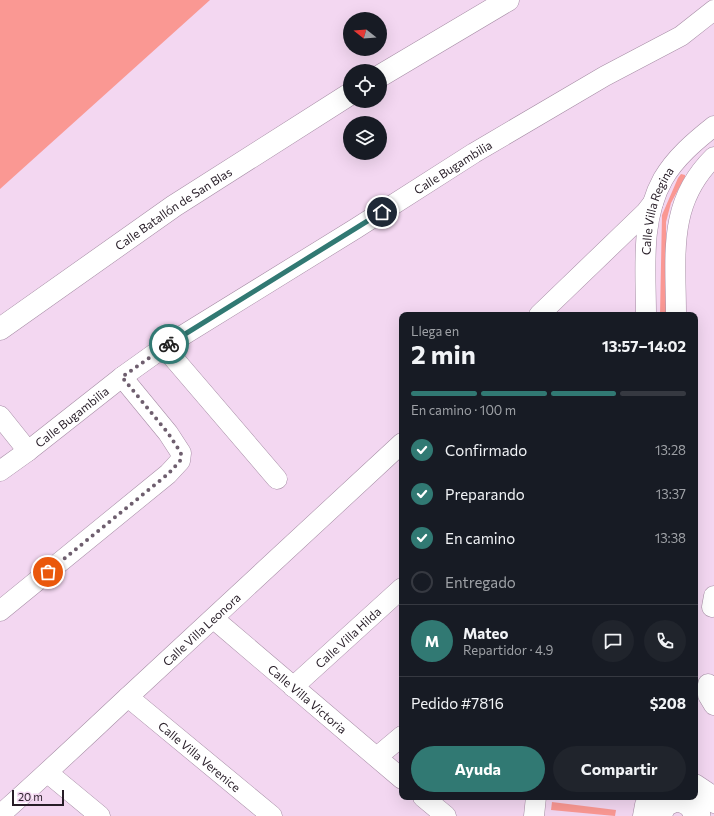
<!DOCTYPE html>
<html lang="es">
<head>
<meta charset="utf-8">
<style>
	body { margin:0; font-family:Commissioner,sans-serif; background:#20242c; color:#f1f3f6; height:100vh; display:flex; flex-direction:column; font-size:15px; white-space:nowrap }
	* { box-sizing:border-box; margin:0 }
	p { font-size:13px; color:#9ea1a6 }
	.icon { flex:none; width:22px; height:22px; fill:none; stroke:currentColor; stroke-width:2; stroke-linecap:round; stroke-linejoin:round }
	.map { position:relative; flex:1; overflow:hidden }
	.drawer { position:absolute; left:399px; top:312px; width:299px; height:488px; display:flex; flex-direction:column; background:#171b24; border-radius:8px; box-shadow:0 4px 16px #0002 }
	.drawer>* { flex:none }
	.needle { width:26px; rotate:287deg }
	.fabs { position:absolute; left:343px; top:12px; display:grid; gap:8px }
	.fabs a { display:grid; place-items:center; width:44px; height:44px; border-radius:50%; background:#171b24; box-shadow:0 4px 16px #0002; font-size:20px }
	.scale { position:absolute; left:12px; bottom:10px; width:52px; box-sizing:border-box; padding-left:4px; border:2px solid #271d27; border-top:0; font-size:11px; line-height:14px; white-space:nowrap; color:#271d27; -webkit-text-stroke:3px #f3d7f1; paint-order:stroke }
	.pin { position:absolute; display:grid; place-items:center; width:34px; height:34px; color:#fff; margin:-17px; border:2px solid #fff; border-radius:50%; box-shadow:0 1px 4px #0007 }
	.courier { position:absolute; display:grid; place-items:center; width:40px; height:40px; margin:-20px; border:3px solid #317973; border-radius:50%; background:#fff; color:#222; box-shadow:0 1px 5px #0007 }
	.head em { font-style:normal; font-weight:700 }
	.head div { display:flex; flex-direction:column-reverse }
	.head { display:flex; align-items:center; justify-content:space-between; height:68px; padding:0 12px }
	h1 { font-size:26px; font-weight:700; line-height:30px }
	.bar { display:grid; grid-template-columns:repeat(4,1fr); gap:6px 4px; align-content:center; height:48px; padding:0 12px }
	.bar i { height:5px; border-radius:3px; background:#363941 }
	.bar .active { background:#317973 }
	.bar p { grid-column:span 4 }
	.line { display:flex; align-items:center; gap:10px; padding:0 12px; border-top:1px solid #363941 }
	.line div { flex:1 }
	.round { display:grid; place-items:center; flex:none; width:42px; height:42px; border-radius:21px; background:#20242c }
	ol { padding:0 12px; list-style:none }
	li { display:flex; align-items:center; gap:12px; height:44px }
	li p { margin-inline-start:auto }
	li .icon { padding:4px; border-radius:50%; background:#317973; color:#fff; stroke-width:4 }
	li:last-child { color:#9ea1a6 }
	li i { width:22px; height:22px; border:2px solid #363941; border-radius:50% }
	.primary-button { display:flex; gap:8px; margin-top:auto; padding:8px 12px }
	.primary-button a { flex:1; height:46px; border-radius:24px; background:#317973; color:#fff; font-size:16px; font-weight:700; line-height:46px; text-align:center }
	.primary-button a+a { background:#20242c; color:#f1f3f6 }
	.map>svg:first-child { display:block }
</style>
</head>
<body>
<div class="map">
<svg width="714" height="816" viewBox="0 0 714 816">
	<rect width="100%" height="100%" fill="#f3d7f1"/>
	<!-- grass -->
	<g fill="#fa9893">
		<path d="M0,0h210l-210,189z"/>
		<path d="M681,174l4,1v2l-14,26 -5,19v93h-6l2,-100 16,-37z"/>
		<path d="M552,802l64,8 -1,6 -64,-6z"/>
	</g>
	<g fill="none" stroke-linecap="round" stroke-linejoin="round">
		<defs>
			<g id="pedestrian">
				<path d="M693,797c6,4 10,12 10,19"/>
				<path d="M653,816c1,-8 5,-14 11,-19"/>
				<path d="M664,816l4,-8 8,-4c8,1 13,4 15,12"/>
			</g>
			<g id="minor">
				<path d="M539,315l107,-103 7,-9"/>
				<path id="s1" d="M646,315c0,-45 -6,-95 17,-136 12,-21 32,-38 51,-53"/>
				<path d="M676,315c0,-60 -9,-112 38,-158"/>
				<path d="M164,347l113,132"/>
				<path d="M0,416l28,35"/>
				<path id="s2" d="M0,471l28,-20 94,-74 42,-30 191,-118 119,-76 131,-77 76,-40 33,-26"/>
				<path d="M712,607l2,-11"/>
				<path d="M0,611l168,-137 12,-13 1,-8 -13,-20 -46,-56"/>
				<path id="s3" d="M214,619l188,160"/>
				<path d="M708,684v11l6,10"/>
				<path id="s4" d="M293,687l109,-99"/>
				<path id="s5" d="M128,697l144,119"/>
				<path d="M377,757l25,-21"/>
				<path d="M48,773l52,43"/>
				<path d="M695,784l12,8 7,11"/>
				<path d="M423,797l23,19"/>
				<path id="s6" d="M0,815c44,-39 86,-79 129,-119 91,-84 182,-168 273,-253"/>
				<path d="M534,816l2,-19"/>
				<path d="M643,816l2,-11 4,-8"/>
			</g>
			<g id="tertiary">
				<path d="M380,76l128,-76"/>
				<path id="s7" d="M0,329l174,-123 176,-112"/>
			</g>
		</defs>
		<!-- pedestrian casing -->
		<use href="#pedestrian" stroke="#a68da5" stroke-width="16"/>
		<!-- minor casing -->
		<use href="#minor" stroke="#a68da5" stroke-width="21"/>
		<!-- tertiary casing -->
		<use href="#tertiary" stroke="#a68da5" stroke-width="23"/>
		<!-- pedestrian -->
		<use href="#pedestrian" stroke="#fff" stroke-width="15"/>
		<!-- minor -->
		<use href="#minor" stroke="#fff" stroke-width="20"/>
		<!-- tertiary -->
		<use href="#tertiary" stroke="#fff" stroke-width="22"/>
	</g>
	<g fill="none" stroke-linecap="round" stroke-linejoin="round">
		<!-- done -->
		<path stroke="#6e5e6e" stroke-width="4" stroke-dasharray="0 7.2" d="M48,572l120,-98 12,-13 1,-8 -13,-20 -46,-56 47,-33"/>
		<!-- route -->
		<path stroke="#317973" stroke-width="5" d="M169,344l213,-132"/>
	</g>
	<g text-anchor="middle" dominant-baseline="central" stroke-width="3.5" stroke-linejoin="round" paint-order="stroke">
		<!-- street labels -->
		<g font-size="12" fill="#271d27" stroke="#f3d7f1">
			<text stroke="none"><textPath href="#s2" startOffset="546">Calle Bugambilia</textPath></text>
			<text stroke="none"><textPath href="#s7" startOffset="211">Calle Batallón de San Blas</textPath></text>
			<text stroke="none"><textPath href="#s1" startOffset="106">Calle Villa Regina</textPath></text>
			<text stroke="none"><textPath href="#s2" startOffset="90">Calle Bugambilia</textPath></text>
			<text stroke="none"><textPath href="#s6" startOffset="274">Calle Villa Leonora</textPath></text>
			<text stroke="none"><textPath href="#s4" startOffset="74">Calle Villa Hilda</textPath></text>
			<text stroke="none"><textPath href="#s3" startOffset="123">Calle Villa Victoria</textPath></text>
			<text stroke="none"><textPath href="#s5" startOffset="93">Calle Villa Verenice</textPath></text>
		</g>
	</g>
</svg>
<div class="fabs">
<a><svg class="needle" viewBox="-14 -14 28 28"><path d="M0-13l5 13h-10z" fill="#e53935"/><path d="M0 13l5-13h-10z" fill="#9ea1a6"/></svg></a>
<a><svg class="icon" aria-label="locate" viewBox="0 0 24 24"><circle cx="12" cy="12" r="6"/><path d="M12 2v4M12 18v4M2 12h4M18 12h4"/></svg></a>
<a><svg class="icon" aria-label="layers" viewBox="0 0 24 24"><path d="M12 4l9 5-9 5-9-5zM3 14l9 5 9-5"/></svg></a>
</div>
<div class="scale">20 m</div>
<div class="pin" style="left:48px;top:572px;background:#ea580c"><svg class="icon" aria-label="bag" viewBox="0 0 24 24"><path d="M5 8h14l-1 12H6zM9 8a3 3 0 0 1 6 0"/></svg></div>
<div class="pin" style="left:382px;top:212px;background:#1f2937"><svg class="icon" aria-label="home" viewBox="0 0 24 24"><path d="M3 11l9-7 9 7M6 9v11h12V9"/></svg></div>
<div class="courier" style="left:169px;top:344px"><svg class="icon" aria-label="bike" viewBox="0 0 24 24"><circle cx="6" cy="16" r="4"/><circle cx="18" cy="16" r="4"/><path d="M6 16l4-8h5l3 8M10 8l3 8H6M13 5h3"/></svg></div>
<section class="drawer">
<div class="head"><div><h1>2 min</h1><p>Llega en</p></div><em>13:57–14:02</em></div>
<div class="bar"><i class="active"></i><i class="active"></i><i class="active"></i><i></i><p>En camino · 100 m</p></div>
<ol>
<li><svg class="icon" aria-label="check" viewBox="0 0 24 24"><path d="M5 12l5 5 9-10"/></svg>Confirmado<p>13:28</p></li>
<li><svg class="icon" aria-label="check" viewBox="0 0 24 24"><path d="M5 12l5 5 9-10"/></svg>Preparando<p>13:37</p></li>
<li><svg class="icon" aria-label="check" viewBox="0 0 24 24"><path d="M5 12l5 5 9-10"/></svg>En camino<p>13:38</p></li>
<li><i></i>Entregado</li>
</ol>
<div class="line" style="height:72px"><b class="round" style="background:#317973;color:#fff">M</b><div><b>Mateo</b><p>Repartidor · 4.9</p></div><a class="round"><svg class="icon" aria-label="chat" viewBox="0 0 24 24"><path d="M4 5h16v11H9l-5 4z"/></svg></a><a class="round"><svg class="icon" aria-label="phone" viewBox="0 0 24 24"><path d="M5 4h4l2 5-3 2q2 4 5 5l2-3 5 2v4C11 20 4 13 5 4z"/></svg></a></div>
<div class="line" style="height:52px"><div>Pedido #7816</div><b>$208</b></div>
<div class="primary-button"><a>Ayuda</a><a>Compartir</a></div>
</section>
</div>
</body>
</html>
